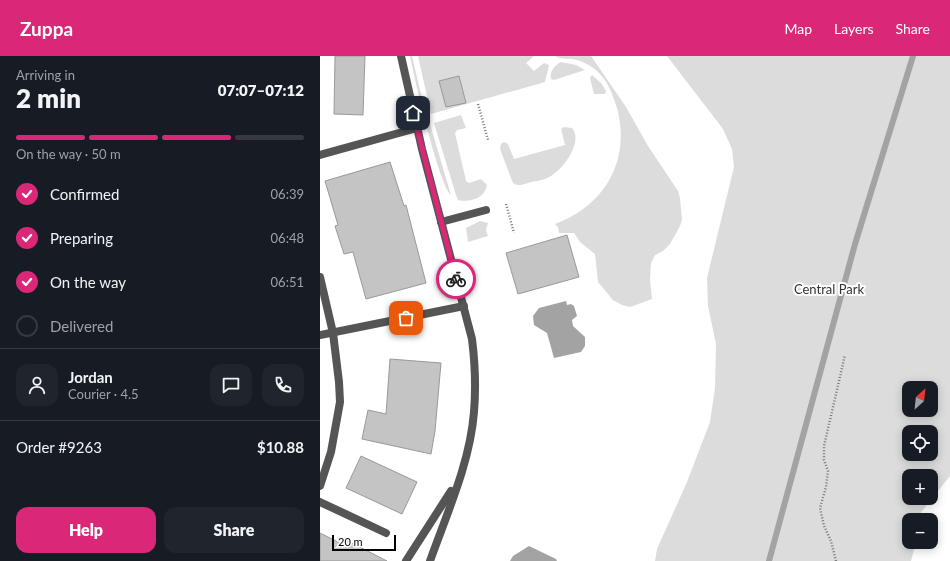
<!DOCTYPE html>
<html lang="en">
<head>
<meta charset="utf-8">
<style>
	body { margin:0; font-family:Lato,sans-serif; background:#20242c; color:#f1f3f6; height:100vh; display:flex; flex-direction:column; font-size:15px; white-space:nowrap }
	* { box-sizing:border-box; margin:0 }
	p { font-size:13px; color:#9ea1a6 }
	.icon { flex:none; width:22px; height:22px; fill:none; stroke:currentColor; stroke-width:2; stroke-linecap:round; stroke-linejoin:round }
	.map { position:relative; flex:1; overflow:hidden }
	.side { display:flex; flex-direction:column; background:#171b24; width:320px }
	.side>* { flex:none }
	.needle { width:26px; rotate:27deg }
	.buttons { position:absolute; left:582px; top:325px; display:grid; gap:8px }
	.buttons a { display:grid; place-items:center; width:36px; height:36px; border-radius:8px; background:#171b24; box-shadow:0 2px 10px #0003; font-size:20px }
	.scale { position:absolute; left:12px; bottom:10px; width:64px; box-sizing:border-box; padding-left:4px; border:2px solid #000; border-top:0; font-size:11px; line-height:14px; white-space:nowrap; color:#000; -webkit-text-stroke:3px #fff; paint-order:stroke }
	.pin { position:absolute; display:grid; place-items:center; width:34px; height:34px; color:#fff; margin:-17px; border-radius:8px; box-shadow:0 2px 6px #0006 }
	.courier { position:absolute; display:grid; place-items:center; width:40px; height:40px; margin:-20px; border:3px solid #db2777; border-radius:50%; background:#fff; color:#222; box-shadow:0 1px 5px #0007 }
	.headline em { font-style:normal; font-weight:800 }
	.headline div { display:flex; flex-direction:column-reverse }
	.headline { display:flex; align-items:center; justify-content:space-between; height:68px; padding:0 16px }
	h1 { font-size:26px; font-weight:800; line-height:30px }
	.bar { display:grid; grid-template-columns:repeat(4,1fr); gap:6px 4px; align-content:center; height:48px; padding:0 16px }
	.bar i { height:5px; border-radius:3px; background:#363941 }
	.bar .active { background:#db2777 }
	.bar p { grid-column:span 4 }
	.line { display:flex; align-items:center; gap:10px; padding:0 16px; border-top:1px solid #363941 }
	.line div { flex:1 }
	.round { display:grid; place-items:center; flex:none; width:42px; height:42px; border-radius:12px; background:#20242c }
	ol { padding:0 16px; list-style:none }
	li { display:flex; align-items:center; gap:12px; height:44px }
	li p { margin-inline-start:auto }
	li .icon { padding:4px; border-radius:50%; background:#db2777; color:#fff; stroke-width:4 }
	li:last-child { color:#9ea1a6 }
	li i { width:22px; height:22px; border:2px solid #363941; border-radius:50% }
	.cta { display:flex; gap:8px; margin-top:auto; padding:8px 16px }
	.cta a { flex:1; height:46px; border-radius:12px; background:#db2777; color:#fff; font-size:16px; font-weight:800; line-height:46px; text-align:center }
	.cta a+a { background:#20242c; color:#f1f3f6 }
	header { display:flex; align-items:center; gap:24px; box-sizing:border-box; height:56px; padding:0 20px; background:#db2777; color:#fff }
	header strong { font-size:19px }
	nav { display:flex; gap:22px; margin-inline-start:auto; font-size:14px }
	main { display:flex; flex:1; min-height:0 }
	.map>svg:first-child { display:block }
</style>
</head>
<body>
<header>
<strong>Zuppa</strong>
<nav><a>Map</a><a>Layers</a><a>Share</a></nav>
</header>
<main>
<section class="side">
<div class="headline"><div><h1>2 min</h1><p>Arriving in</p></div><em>07:07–07:12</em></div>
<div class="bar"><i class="active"></i><i class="active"></i><i class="active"></i><i></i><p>On the way · 50 m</p></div>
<ol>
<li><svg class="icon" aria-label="check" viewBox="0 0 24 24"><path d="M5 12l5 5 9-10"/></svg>Confirmed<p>06:39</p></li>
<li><svg class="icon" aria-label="check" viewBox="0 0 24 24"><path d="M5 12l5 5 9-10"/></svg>Preparing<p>06:48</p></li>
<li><svg class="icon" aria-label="check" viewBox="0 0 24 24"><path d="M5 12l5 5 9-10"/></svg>On the way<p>06:51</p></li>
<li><i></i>Delivered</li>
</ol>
<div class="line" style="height:72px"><a class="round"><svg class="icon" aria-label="person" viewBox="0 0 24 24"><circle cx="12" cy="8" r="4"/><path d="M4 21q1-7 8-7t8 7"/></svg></a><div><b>Jordan</b><p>Courier · 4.5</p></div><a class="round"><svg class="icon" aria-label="chat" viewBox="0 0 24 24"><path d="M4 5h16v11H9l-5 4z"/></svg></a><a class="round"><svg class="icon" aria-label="phone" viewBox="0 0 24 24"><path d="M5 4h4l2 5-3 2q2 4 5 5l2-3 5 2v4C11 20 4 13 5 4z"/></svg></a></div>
<div class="line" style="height:52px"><div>Order #9263</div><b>$10.88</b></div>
<div class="cta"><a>Help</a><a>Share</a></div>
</section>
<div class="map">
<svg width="630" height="505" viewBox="0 0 630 505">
	<rect width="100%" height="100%" fill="#fff"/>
	<!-- green -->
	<g fill="#dcdcdc" fill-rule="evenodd">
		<path d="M90,0h2l8,34 31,105c-12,-10 -37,-118 -41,-139z"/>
		<path d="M98,0h116l-8,7 8,8 10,-8 5,2 -4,17 -114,32z"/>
		<path d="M235,0h36l35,51 22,39 30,45 2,7 2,22 -2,6 -10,18 -7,7 -8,4 -4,8 -1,16 2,20 -22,8 -8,-2 -9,-5 -15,-18 -3,-28 -15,-12 -6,-9h-15l-1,-6 -3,-3c50,-18 76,-64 62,-116 -4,-12 -8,-25 -18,-35 -6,-7 -17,-12 -26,-14 -6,-1 -12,1 -18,-3z"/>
		<path d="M347,0h283v420l-35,44h-6v22h7l-5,19h-256l2,-12 30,-67 23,-60 5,-34 1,-44 -8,-38 -1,-28 27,-111 -2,-18 -9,-20zM589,332h22v22h-22zM589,376h22v22h-22zM589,420h22v22h-22z"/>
		<path d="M241,6l15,3 9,5 -31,10 -3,-1c-2,-7 4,-14 10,-17z"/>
		<path d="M272,19l9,8 5,8 -1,3h-11l-4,-16z"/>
		<path d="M141,59l5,13 -9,2 -2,3 11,48 3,2 12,-4 6,6c-2,13 -17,18 -29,15l-2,-5 -22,-72z"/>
		<path d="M244,71l8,1c12,14 -10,43 -23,49 -5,3 -12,4 -18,5 -7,2 -12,5 -18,1l-13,-34 1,-5 3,-2 4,2 6,15 51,-14 -4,-16z"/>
		<path d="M160,165l8,2 -2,7 2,6 -20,6 -2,-14z"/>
	</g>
	<!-- water -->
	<g fill="#a3a3a3">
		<path d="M246,245l1,4 4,-1 3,2 3,10 -5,4 1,6 12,11v9l-4,6 -27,6 -7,-25 -13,-8 -1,-9 6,-8z"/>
		<path d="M209,490l27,13 1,2h-47l3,-5z"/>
	</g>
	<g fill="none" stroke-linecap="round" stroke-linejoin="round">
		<!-- stream -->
		<path stroke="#a3a3a3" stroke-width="6" d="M449,505l86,-317 58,-188"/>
	</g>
	<!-- building -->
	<g fill="#c4c4c4" stroke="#999">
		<path d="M15,0h30l-2,59 -29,-1z"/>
		<path d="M139,20l7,27 -20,4 -7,-26z"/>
		<path d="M70,106l14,44 2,-1 20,78 -60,16 -13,-47 -9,2 -9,-28 3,-1 -13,-44z"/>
		<path d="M247,179l12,42 -61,17 -12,-41z"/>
		<path d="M70,303l51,4 -6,68 -4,23 -69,-15 6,-29 18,4z"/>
		<path d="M41,400l56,26 -15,32 -56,-26z"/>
		<path d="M0,477l22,11 2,-5 43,22h-67z"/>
	</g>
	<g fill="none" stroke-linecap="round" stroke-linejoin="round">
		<!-- path -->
		<g stroke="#777" stroke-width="2.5" stroke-dasharray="1 2" stroke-linecap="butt">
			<path d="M158,48l10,36"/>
			<path d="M186,148l8,29"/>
			<path d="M516,505l-5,-20 -7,-15 -4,-18 6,-21 2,-16 -4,-11v-14l21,-91"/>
		</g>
		<!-- lane -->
		<g stroke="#555" stroke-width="8">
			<path d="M121,166l45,-12"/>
			<path d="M0,446l66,31"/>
		</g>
		<!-- street -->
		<g stroke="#555" stroke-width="8">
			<path d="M81,0l21,93 50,190c3,24 4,49 2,73 -4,51 -27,101 -44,149"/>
			<path d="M0,99l97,-27"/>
			<path d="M0,221l13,56 6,49 1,20 -9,50 -11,34"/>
			<path d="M0,279l144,-29"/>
			<path d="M86,505l45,-70"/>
		</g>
	</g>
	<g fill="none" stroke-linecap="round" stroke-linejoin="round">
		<!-- done -->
		<path stroke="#595959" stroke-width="4" stroke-dasharray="0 7.2" d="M86,262l58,-12 -8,-27"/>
		<!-- route -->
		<path stroke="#db2777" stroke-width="5" d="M93,57l43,166"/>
	</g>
	<g text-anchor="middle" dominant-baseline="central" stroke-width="4" stroke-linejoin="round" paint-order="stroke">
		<!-- park labels -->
		<g font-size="13" fill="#333" stroke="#fff">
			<text x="509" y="233">Central Park</text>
		</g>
	</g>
</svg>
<div class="buttons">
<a><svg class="needle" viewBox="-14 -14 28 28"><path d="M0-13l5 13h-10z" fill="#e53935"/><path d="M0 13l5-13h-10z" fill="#9ea1a6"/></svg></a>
<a><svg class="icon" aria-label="locate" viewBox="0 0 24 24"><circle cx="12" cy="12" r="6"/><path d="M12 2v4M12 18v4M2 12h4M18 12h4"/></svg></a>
<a>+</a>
<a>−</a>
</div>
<div class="scale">20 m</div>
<div class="pin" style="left:86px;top:262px;background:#ea580c"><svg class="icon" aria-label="bag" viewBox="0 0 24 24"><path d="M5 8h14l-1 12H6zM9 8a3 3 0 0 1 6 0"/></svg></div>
<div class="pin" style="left:93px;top:57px;background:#1f2937"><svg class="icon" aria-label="home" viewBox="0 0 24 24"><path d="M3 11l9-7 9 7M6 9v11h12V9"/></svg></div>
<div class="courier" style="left:136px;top:223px"><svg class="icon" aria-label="bike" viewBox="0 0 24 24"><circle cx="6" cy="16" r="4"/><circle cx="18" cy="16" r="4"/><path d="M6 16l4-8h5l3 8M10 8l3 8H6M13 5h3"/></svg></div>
</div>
</main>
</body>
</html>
